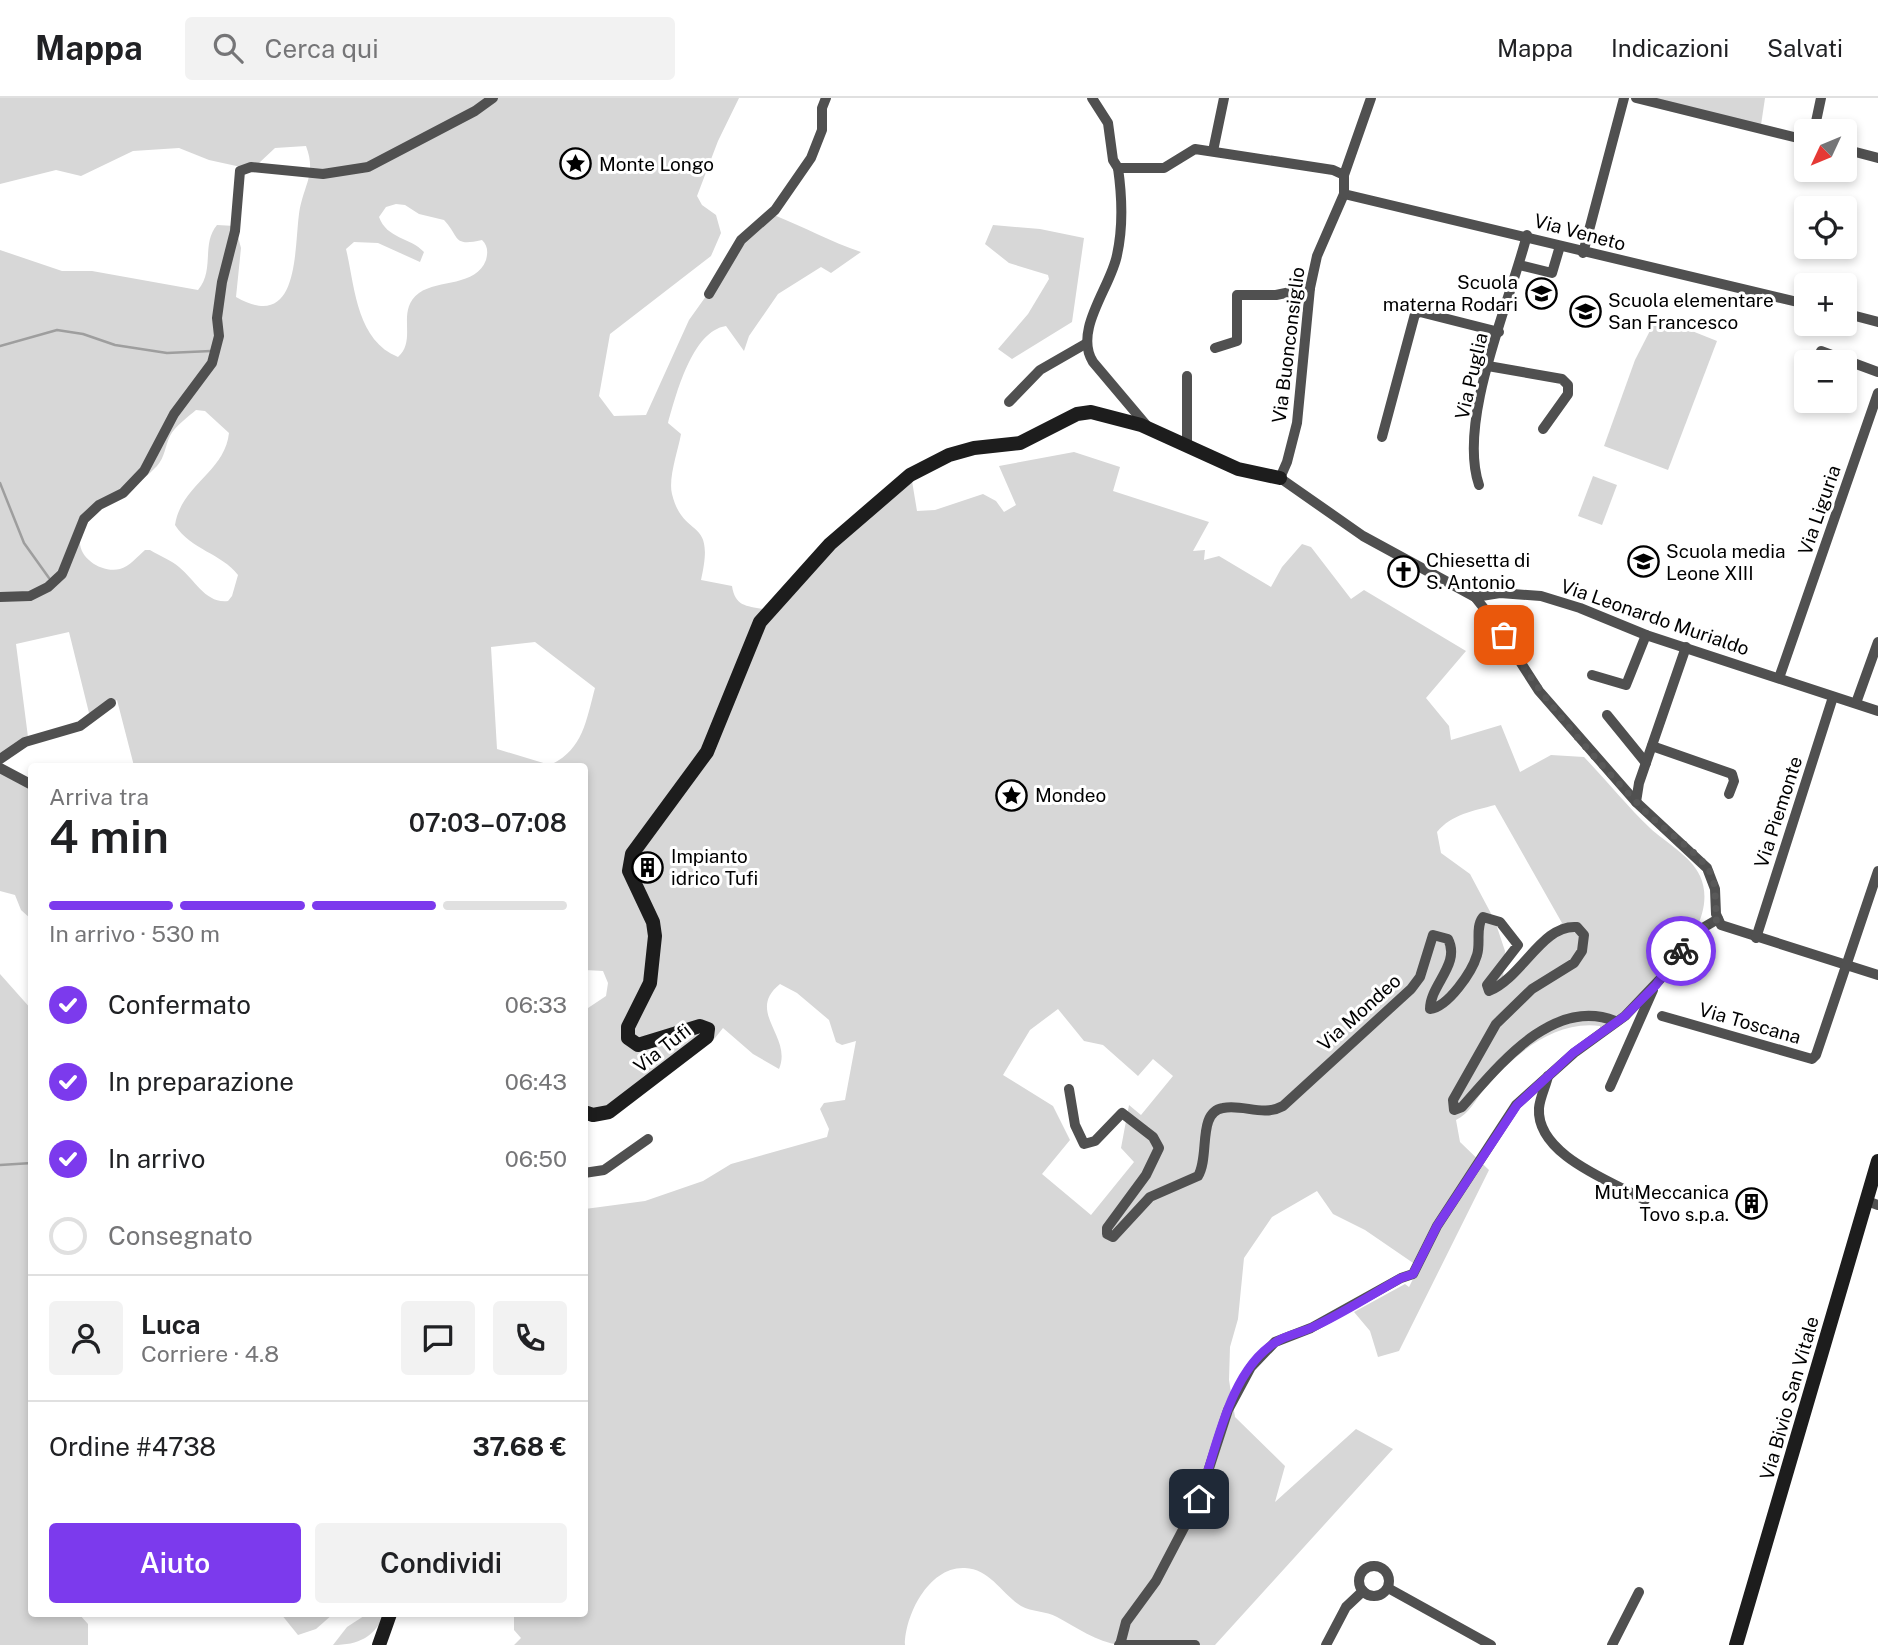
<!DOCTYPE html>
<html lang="it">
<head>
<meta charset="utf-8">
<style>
	body { margin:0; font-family:"Public Sans",sans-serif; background:#f2f2f2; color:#202124; height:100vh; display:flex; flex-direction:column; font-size:26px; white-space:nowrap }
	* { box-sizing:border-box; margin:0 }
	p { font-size:23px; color:#757577 }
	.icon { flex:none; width:38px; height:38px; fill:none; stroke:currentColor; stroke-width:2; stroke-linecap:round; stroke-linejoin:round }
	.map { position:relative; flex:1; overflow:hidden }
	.details { position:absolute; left:28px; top:665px; width:560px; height:854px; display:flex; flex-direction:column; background:#fff; border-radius:7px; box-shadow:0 4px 10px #0003 }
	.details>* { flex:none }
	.needle { width:46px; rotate:226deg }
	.buttons { position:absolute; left:1794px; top:21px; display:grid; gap:14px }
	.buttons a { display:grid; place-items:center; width:63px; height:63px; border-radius:7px; background:#fff; box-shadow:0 4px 10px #0003; font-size:35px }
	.pin { position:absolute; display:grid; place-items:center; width:60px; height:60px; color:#fff; margin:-30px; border-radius:14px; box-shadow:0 4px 10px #0006 }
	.courier { position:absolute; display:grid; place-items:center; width:70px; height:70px; margin:-35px; border:5px solid #7c3aed; border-radius:50%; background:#fff; color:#222; box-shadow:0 2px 9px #0007 }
	.overview em { font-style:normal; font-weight:600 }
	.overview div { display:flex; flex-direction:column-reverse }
	.overview { display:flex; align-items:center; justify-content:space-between; height:119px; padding:0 21px }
	h1 { font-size:46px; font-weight:600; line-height:52px }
	.bar { display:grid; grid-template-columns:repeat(4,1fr); gap:10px 7px; align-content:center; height:84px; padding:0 21px }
	.bar i { height:9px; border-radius:5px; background:#e0e0e0 }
	.bar .on { background:#7c3aed }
	.bar p { grid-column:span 4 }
	.line { display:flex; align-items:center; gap:18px; padding:0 21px; border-top:2px solid #e0e0e0 }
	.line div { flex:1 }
	.round { display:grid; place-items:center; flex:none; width:74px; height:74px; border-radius:7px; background:#f2f2f2 }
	ol { padding:0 21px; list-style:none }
	li { display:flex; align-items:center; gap:21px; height:77px }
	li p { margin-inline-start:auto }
	li .icon { padding:7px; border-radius:50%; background:#7c3aed; color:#fff; stroke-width:4 }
	li:last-child { color:#757577 }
	li i { width:38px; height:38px; border:4px solid #e0e0e0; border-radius:50% }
	.button { display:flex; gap:14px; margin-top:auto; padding:14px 21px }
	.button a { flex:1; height:80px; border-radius:7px; background:#7c3aed; color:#fff; font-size:28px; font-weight:600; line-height:80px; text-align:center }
	.button a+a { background:#f2f2f2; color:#202124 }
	header { display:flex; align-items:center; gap:42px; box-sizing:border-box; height:98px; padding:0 35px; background:#fff; border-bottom:2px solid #e0e0e0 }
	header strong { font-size:33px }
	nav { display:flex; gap:38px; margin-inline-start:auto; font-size:24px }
	.search { width:490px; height:63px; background:#f2f2f2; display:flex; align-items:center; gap:18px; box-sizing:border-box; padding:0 24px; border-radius:7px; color:#757577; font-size:26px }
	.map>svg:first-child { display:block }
</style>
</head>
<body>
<header>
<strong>Mappa</strong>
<div class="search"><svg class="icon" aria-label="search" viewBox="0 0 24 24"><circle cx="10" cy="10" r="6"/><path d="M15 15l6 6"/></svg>Cerca qui</div>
<nav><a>Mappa</a><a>Indicazioni</a><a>Salvati</a></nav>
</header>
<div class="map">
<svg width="1878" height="1547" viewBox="0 0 1878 1547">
	<rect width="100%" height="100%" fill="#fff"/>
	<!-- green -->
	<g fill="#d7d7d7" fill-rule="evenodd">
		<path d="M0,0h739l-21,43 -21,55 5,9 14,10 5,18 -10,23 -101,78 -11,62 15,20 32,-1 43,-95 55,-77 30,-28c30,12 57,27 87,37l-30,21 -10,-6 -43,27 -29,42 -5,15 -18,-25c-34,5 -50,69 -58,97l13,11c-3,17 -13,44 -9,60 12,48 44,20 29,86l31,6c3,20 14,20 31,23l57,-53 92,-75 5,30 18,-1 48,-16 13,7 8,11 12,-7 -17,-39 75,-14 46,15 -7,24 96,31 -16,29 12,-1 -1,10 15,-4 52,31 11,-20 20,-23 9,3 40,52 13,-9 102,61 -40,47 23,28 2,14 50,-15 19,47 31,-17 33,2c22,23 43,49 66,71 15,14 41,28 50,48 25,55 -62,124 -100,155v-5c-48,-6 -86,30 -115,62 -9,11 -16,26 -29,32l4,22 29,28 -90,181 -21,6 -8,-26 -16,-19 51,-28 4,3 10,-20 -54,-37 -32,-16 -16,-23 -45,26 -28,41 -6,61 -8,28 -1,33 6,37 50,49 -10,36 81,-73 37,20 -178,196c-31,0 -66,0 -96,0 -22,-3 -43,-18 -62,-28 -11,-6 -25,-5 -36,-11 -19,-12 -31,-37 -56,-38 -36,-2 -60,47 -60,77h-391l7,-7 -7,-8v-13l-6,-3h76l1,-405 60,-8 58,-20 28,-17 96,-27 2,-8 -9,-20 4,-6 21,-3 11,-59 -14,4 -6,-3 -7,-22 -32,-27 -17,-9c-35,28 13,52 -1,85l-26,-15 -30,-26 -8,10 -81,62 -49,16v-106l21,-14 2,-13 -5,-12 -18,-1 -1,-204h-450l-17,-66 -27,17 -21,-85 -53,12 12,93 -28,19v-506l62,21h30l106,19c17,-20 3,-46 19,-65l18,1 6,22 -5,49c63,36 58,-45 63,-83 4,-29 18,-39 7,-68l-31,2 -16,15 -18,4 -32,-7 -30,-12 -46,3 -52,25 -25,-6 -56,14zM396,106l9,1 14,9 25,6c16,17 8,27 38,20 6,6 6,12 4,20 -10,27 -47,19 -67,33 -24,18 -1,46 -21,64 -42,-17 -43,-71 -52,-108l8,-7 24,1 42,19 4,-10c-14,-15 -37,-13 -45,-35l7,-10zM196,312l9,1 24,22c-4,39 -48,52 -54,92 16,25 46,28 63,50l-6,21 -4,5c-22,3 -33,-21 -49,-34 -8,-7 -19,-11 -29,-17h-5c-7,6 -16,17 -25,19 -20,5 -48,-15 -38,-36 14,-32 53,-42 75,-67 8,-9 8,-20 13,-30 5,-10 18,-19 26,-26zM535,544l60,46c-9,33 -12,62 -45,77l-53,-16 -6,-102zM1495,707l67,118 -59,55 2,-27 -10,-30 -25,-47 -29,-21 -4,-21c15,-18 36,-21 58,-27zM1058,911l26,32 19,4 35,31 15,-17 20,17 -32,39 -12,-10 -8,43 13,14 -43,53 -49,-41 28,-34 -17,-34 -50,-31 27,-45z"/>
		<path d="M1642,0h123l-4,27z"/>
		<path d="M993,127l47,4 44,9 -12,84 -60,37 -14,-10 30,-35 21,-35 -1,-4 -39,-12 -24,-19z"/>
		<path d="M1657,219l60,24 -49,129 -64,-24 31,-86z"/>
		<path d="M1593,378l24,9 -15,40 -24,-9z"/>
		<path d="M0,664l31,22v135l-10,-9 -6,-15 -15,-4z"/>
		<path d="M0,876l32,36v604h47l9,10v21h-88z"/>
		<path d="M281,1516h52l-17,15 -18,6z"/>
		<path d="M367,1516h18c-11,23 -26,31 -52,31l14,-18z"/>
	</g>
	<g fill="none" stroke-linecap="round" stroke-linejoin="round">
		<!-- stream -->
		<g stroke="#9e9e9e" stroke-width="2.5">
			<path d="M0,248l57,-16 26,4 32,11 52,8 44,-2"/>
			<path d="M0,385l24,60 25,35"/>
			<path d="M0,1067l32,-2"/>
		</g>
		<!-- street -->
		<g stroke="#505050" stroke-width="10">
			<path d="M1092,0l16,25 5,37 5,8h46l31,-19 138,21 11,5"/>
			<path d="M1371,0l-27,77v19l-27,62 -7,32 -13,135 -10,39 -7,16 83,58 112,61 25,-4 41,3 39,12 66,27 232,76"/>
			<path d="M1636,0l170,42"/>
			<path d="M1814,33l7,-33"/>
			<path d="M1844,51l34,9"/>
			<path d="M1213,53l11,-53"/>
			<path d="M1118,70c4,28 5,60 -1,87 -6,32 -44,75 -24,107l54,64"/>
			<path d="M1344,96l462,110"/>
			<path d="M1583,155l41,-155"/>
			<path d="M1519,167l33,8 8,-27"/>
			<path d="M709,196l32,-54 34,-30 36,-52 11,-28v-22l4,-10"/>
			<path d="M1844,215l34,9"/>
			<path d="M1215,250l22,-7v-46h39l34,-7"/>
			<path d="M1821,253l57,21"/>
			<path d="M1488,268l74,13 6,6v9l-25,35"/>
			<path d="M1009,304l31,-32 47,-27"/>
			<path d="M1382,339l33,-123 5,-2 79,20"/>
			<path d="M1187,348v-70"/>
			<path d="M1479,387c-22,-65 31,-183 48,-250"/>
			<path d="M0,499l30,-1 18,-9 14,-13 22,-55 15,-14 24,-12 21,-22 30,-57 38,-51 7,-27 -2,-18 5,-36 13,-51 5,-60 11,-4 72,7 45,-7 107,-56 18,-13"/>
			<path d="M1475,499l19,24 45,70 97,111 71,66 8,21 1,25 5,11 157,50"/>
			<path d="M1592,577l34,10 20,-50"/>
			<path d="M1779,580l99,-285"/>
			<path d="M1856,605l22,-61"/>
			<path d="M1607,617l39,48"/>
			<path d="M1652,648l80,28 2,7 -5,13"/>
			<path d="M0,661l25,-17 55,-16 31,-23"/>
			<path d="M0,670l32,17"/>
			<path d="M1636,704l3,-19 47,-136"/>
			<path d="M1756,840l77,-241"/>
			<path d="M1662,918l150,43 4,-4 62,-184"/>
			<path d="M1548,978c-2,10 -8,21 -9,32 -3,47 72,73 106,92"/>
			<path d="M1610,989l43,-97"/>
			<path d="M1069,991l6,36 9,19 11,-3 27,-28 31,24 6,11 -13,27 -39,53v6l6,3 37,-40 48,-21c12,-19 -1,-64 25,-68 21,-4 40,9 60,-2l128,-117 9,-12 13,-42 15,4c13,25 -18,46 -18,70 18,-2 42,-37 47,-54 4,-12 -2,-28 6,-38l17,5 18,23 -31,40 2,6c34,-14 53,-67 88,-64l7,8 -2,16 -8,12 -42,26 -36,35 -43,76 1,10 8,-3c35,-39 90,-111 153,-86"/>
			<path d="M584,1075l20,-3 44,-31"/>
			<path d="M1867,1103l11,4"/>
			<circle cx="1374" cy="1483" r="15"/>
			<path d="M1388,1490l103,57"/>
			<path d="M1119,1547h76"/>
			<path d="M1120,1547l6,-23 30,-41 43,-82 29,-89 23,-43 24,-25 36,-14 90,-50 12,-4 24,-48 79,-121 58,-52 51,-37 40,-42 29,-41 24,-14"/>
			<path d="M1326,1547l20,-38 17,-16"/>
			<path d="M1612,1547l27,-53"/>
		</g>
		<!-- secondary -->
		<g stroke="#1d1d1d" stroke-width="14">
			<path d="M584,1014l9,3 16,-3 98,-75 1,-8 -8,-3 -62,19 -10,-7v-11l22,-44 5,-47 -2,-14 -24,-51 3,-17 75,-102 53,-130 70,-78 80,-69 39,-20 25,-7 46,-5 57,-29 14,-2 50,13 97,44 42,9"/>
			<path d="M379,1547l11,-31"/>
			<path d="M1736,1547l142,-484"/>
		</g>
	</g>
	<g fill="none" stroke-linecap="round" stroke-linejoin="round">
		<!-- done -->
		<path stroke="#595959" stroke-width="7" stroke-dasharray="0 12.6" d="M1504,537c37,64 88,121 140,175 17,18 54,41 66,62 8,15 3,31 8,47l-24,14 -13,18"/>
		<!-- route -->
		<path stroke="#7c3aed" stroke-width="9" d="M1199,1401c17,-48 30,-129 77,-157 10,-7 24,-9 35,-14 31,-14 60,-33 90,-50l12,-4 24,-48 80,-121 56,-52 52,-37 31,-31 25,-34"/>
	</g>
	<!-- icons -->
	<defs>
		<symbol id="sight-ring" viewBox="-11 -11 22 22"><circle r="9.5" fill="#fff" stroke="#000" stroke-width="1.5"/><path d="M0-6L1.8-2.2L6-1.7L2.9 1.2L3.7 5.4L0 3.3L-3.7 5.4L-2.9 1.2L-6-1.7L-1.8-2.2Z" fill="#000"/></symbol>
		<symbol id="school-ring" viewBox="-11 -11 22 22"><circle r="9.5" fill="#fff" stroke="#000" stroke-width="1.5"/><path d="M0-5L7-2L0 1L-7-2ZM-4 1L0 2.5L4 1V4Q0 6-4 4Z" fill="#000"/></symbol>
		<symbol id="church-ring" viewBox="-11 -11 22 22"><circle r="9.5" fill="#fff" stroke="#000" stroke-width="1.5"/><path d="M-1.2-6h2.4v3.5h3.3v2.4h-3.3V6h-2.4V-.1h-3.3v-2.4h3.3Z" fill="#000"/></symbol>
		<symbol id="building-ring" viewBox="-11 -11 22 22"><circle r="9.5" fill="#fff" stroke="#000" stroke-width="1.5"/><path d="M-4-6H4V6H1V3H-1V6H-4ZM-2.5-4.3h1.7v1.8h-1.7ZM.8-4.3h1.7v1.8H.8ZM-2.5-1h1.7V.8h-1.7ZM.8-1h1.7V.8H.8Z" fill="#000"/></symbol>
	</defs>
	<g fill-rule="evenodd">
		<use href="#sight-ring" x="558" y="48" width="35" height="35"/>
		<use href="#school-ring" x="1524" y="178" width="35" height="35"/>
		<use href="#school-ring" x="1568" y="196" width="35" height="35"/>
		<use href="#school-ring" x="1626" y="446" width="35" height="35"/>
		<use href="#church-ring" x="1386" y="456" width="35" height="35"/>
		<use href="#sight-ring" x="994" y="680" width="35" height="35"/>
		<use href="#building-ring" x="630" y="752" width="35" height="35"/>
		<use href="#building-ring" x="1734" y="1088" width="35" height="35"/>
	</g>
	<g text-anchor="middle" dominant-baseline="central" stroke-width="6" stroke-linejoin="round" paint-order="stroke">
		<!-- poi labels -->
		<g font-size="19" fill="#000" stroke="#fff" text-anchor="start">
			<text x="599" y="66">Monte Longo</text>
			<text x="1518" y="184" text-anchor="end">Scuola<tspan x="1518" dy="22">materna Rodari</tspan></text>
			<text x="1608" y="202">Scuola elementare<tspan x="1608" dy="22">San Francesco</tspan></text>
			<text x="1666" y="453">Scuola media<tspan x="1666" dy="22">Leone XIII</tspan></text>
			<text x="1426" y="462">Chiesetta di<tspan x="1426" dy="22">S. Antonio</tspan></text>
			<text x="1035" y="697">Mondeo</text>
			<text x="671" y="758">Impianto<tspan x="671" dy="22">idrico Tufi</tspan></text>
			<text x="1729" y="1094" text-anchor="end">Mut Meccanica<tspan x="1729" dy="22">Tovo s.p.a.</tspan></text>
		</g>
		<!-- street labels -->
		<g font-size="19" fill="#000" stroke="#fff">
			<text transform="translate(1580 134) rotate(15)">Via Veneto</text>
			<text transform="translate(1288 247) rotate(-83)">Via Buonconsiglio</text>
			<text transform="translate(1471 278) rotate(-77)">Via Puglia</text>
			<text transform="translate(1819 412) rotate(-71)">Via Liguria</text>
			<text transform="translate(1655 519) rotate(19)">Via Leonardo Murialdo</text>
			<text transform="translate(1778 714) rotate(-72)">Via Piemonte</text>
			<text transform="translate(1359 914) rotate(-42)">Via Mondeo</text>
			<text transform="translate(1750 925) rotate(16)">Via Toscana</text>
			<text transform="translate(662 950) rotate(-38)">Via Tufi</text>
			<text transform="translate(1789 1300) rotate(-74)">Via Bivio San Vitale</text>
		</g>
	</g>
</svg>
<div class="buttons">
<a><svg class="needle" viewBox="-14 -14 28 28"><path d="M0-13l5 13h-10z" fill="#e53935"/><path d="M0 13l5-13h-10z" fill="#757577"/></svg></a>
<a><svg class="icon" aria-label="locate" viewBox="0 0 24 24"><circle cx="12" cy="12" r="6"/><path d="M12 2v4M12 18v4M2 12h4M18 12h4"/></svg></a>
<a>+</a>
<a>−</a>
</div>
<div class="pin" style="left:1504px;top:537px;background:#ea580c"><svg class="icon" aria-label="bag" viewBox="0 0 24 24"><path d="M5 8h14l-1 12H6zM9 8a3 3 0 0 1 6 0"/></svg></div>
<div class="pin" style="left:1199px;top:1401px;background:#1f2937"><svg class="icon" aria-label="home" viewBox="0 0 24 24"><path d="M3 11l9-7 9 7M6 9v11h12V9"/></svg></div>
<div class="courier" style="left:1681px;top:853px"><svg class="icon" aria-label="bike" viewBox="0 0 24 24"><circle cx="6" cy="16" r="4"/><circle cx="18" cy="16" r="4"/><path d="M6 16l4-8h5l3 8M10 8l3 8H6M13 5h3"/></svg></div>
<section class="details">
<div class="overview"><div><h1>4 min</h1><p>Arriva tra</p></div><em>07:03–07:08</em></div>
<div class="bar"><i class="on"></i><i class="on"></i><i class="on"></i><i></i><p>In arrivo · 530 m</p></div>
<ol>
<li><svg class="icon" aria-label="check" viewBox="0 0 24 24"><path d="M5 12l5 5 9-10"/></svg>Confermato<p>06:33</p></li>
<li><svg class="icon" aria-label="check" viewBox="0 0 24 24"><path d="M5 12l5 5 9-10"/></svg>In preparazione<p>06:43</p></li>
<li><svg class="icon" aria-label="check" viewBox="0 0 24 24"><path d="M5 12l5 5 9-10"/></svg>In arrivo<p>06:50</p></li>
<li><i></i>Consegnato</li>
</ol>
<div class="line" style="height:126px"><a class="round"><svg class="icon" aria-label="person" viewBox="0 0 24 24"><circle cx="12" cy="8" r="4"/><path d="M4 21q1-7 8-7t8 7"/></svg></a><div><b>Luca</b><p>Corriere · 4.8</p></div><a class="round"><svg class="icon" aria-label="chat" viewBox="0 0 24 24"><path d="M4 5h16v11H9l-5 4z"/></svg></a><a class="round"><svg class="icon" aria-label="phone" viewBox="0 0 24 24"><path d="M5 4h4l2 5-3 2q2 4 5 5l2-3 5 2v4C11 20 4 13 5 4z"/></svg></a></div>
<div class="line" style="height:91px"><div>Ordine #4738</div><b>37.68 €</b></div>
<div class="button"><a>Aiuto</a><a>Condividi</a></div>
</section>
</div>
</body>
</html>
